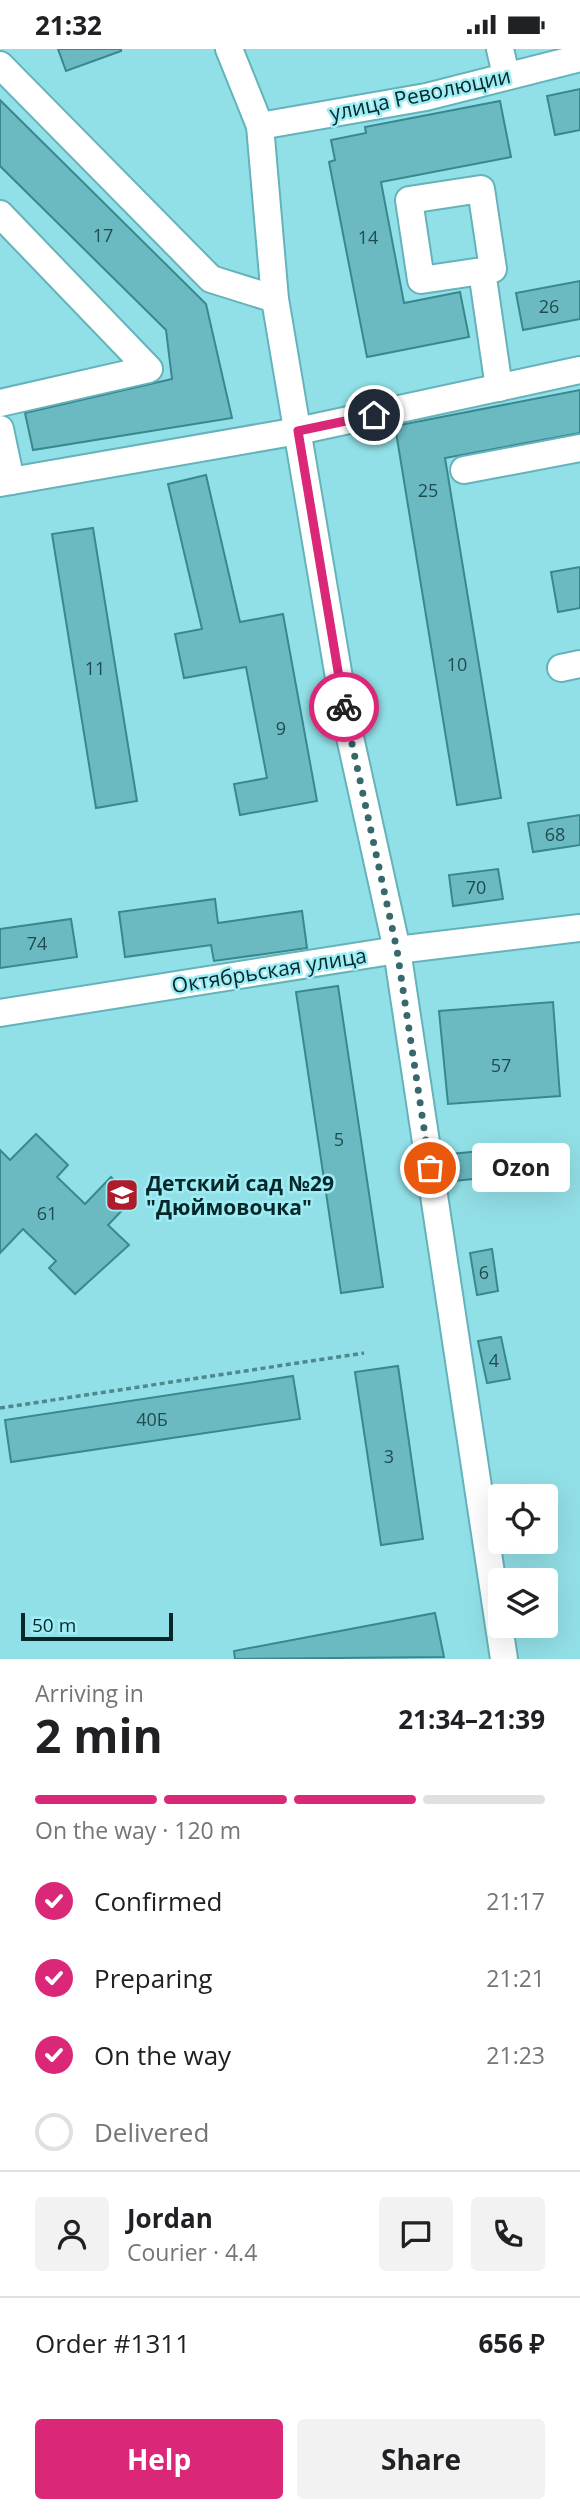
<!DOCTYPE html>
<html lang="en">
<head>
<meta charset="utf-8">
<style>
	body { margin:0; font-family:"Open Sans",sans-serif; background:#f2f2f2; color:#202124; height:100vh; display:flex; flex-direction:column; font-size:26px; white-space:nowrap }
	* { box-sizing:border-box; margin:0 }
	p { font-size:23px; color:#757577 }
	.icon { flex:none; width:38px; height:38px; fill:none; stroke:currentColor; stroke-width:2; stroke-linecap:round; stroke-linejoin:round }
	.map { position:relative; height:1610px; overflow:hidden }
	.side { display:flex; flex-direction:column; background:#fff; flex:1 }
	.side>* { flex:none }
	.fabs { position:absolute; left:488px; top:1435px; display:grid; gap:14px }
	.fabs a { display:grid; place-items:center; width:70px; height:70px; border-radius:7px; background:#fff; box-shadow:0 7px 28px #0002; font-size:35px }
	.scale { position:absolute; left:21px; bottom:18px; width:152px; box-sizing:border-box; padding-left:7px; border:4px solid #05272a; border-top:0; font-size:19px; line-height:24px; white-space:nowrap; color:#05272a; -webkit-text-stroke:5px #9fedf4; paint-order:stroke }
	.pin { position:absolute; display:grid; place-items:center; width:60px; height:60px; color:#fff; margin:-30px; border:4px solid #fff; border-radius:50%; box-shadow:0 2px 7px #0007 }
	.courier { position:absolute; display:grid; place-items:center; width:70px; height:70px; margin:-35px; border:5px solid #db2777; border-radius:50%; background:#fff; color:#222; box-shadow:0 2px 9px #0007 }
	.bubble { position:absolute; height:49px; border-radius:7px; background:#fff; box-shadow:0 7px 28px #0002; font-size:23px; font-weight:700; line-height:49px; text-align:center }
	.overview em { font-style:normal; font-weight:700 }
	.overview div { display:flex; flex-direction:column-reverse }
	.overview { display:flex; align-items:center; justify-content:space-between; height:119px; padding:0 35px }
	h1 { font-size:46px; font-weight:700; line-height:52px }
	.bar { display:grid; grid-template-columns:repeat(4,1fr); gap:10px 7px; align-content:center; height:84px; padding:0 35px }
	.bar i { height:9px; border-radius:5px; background:#e0e0e0 }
	.bar .on { background:#db2777 }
	.bar p { grid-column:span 4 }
	.line { display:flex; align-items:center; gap:18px; padding:0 35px; border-top:2px solid #e0e0e0 }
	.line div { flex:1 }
	.round { display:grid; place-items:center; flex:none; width:74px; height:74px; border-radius:7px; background:#f2f2f2 }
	ol { padding:0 35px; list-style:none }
	li { display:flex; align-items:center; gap:21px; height:77px }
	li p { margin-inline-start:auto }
	li .icon { padding:7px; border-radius:50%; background:#db2777; color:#fff; stroke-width:4 }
	li:last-child { color:#757577 }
	li i { width:38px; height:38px; border:4px solid #e0e0e0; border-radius:50% }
	.action { display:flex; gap:14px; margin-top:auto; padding:14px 35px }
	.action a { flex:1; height:80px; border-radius:7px; background:#db2777; color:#fff; font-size:28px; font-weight:700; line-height:80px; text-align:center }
	.action a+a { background:#f2f2f2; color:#202124 }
	.status { display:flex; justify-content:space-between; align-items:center; height:49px; padding:0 35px; background:#fff; direction:ltr }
	.status svg { height:19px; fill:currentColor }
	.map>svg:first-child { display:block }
</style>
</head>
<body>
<div class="status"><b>21:32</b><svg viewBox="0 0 49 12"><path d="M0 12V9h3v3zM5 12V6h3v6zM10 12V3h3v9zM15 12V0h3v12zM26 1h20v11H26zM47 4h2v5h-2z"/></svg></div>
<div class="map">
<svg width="580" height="1610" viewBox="0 0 580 1610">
	<rect width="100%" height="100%" fill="#92e0e7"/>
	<!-- building -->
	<g fill="#6cbac1" stroke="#39888f" stroke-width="2">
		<path d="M58,0h63v2l-55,20z"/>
		<path d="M580,40v41l-25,5 -8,-39z"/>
		<path d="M0,51l206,204 26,114 -199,32 -8,-37 147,-34 -6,-49 -166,-164z"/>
		<path d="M500,52l11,56 -130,25 23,121 56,-11 9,45 -102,20 -38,-195 6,-2 -4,-20 35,-7 -1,-6z"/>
		<path d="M580,232v38l-57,11 -7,-37z"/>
		<path d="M580,341v43l-135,25 56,340 -44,7 -62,-379z"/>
		<path d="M206,426l34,147 43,-8 34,187 -77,14 -6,-31 33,-6 -21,-111 -62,11 -9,-44 27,-5 -34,-145z"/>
		<path d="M93,479l44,273 -41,7 -44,-274z"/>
		<path d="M580,518v41l-22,4 -7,-40z"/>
		<path d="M580,766v30l-47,7 -5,-29z"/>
		<path d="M498,820l5,30 -50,7 -4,-31z"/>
		<path d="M215,850l3,24 84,-12 5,37 -93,13 -3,-16 -86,12 -6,-45z"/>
		<path d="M71,870l6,38 -77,11v-39z"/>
		<path d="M338,937l45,301 -42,6 -45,-301z"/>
		<path d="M553,953l7,94 -112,8 -9,-93z"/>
		<path d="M36,1085l32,31 -11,12 28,27 26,-27 22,22 -25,26 21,20 -54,49 -26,-26 7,-7 -33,-32 -23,24v-103l10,10z"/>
		<path d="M480,1102l3,27 -29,3 -3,-27z"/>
		<path d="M492,1200l6,42 -21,4 -7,-42z"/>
		<path d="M501,1288l9,42 -23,4 -9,-42z"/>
		<path d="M398,1317l25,173 -42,6 -26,-173z"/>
		<path d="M293,1327l7,43 -289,43 -6,-42z"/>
		<path d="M435,1564l9,44 -209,2 -1,-8z"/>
	</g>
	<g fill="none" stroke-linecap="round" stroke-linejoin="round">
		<defs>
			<g id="minor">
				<path d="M229,0l31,77 15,173 71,420 51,231 107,709"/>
				<path d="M500,0l6,26"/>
				<path d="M0,16l211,214 64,20"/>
				<path d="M260,77l166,-29 154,-39"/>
				<path d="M0,165l149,155 -149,34"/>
				<path d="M482,222l11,-2 -12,-80 -72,11 12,80 61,-9 17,117"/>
				<path d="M0,380l11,52"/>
				<path d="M464,421l116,-22"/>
				<path d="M0,434l298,-52 282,-61"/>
				<path d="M561,619l19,-4"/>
				<path d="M0,964l397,-63 183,-22"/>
			</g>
		</defs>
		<!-- minor casing -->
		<use href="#minor" stroke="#65b3ba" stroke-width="30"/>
		<!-- path -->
		<path stroke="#4f888d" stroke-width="3.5" stroke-dasharray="5 3.5" stroke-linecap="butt" d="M0,1359l364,-55"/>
		<!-- minor -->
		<use href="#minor" stroke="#fff" stroke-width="26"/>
	</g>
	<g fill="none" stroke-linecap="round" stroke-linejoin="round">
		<!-- done -->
		<path stroke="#36686c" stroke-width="7" stroke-dasharray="0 12.6" d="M344,658l53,243 33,218"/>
		<!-- route -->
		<path stroke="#db2777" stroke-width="9" d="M344,658l-46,-276 76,-16"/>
	</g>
	<!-- icons -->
	<defs>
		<symbol id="school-square" viewBox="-11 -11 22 22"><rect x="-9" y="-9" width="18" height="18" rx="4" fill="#ae1b2a" stroke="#9fedf4"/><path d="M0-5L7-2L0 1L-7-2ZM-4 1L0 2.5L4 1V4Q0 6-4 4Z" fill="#fff"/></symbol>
	</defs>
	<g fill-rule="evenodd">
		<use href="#school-square" x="103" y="1127" width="38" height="38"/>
	</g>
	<g text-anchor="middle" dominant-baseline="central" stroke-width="5" stroke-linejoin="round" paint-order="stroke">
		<!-- number labels -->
		<g font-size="18" fill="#1f4c50">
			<text x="103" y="186">17</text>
			<text x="368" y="188">14</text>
			<text x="549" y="257">26</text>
			<text x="428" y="441">25</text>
			<text x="457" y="615">10</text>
			<text x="95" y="619">11</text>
			<text x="281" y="679">9</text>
			<text x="555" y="785">68</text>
			<text x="476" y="838">70</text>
			<text x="37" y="894">74</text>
			<text x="501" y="1016">57</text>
			<text x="339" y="1090">5</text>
			<text x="47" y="1164">61</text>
			<text x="484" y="1223">6</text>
			<text x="494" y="1311">4</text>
			<text x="152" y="1370">40Б</text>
			<text x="389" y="1407">3</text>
		</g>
		<!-- street labels -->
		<g font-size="21" fill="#05272a" stroke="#9fedf4">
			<text transform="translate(420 45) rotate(-12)">улица Революции</text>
			<text transform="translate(269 921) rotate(-9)">Октябрьская улица</text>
		</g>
		<!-- poi labels -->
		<g font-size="21" font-weight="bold" fill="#05272a" stroke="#9fedf4" text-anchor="start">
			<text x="146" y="1134">Детский сад №29<tspan x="146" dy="24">"Дюймовочка"</tspan></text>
		</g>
	</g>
</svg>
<div class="fabs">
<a><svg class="icon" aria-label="locate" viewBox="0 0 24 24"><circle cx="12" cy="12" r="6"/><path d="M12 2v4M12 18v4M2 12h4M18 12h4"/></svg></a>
<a><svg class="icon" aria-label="layers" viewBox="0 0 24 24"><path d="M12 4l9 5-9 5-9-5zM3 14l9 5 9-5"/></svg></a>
</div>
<div class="scale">50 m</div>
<div class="pin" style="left:430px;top:1119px;background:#ea580c"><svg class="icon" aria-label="bag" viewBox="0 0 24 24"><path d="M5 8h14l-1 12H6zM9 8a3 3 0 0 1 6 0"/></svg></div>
<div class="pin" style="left:374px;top:366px;background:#1f2937"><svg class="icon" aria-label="home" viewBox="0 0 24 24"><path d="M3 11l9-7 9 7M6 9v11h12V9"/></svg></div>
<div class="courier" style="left:344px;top:658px"><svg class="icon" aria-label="bike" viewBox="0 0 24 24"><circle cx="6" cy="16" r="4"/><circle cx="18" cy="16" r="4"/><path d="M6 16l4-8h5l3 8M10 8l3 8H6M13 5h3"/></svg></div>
<div class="bubble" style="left:472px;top:1094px;width:98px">Ozon</div>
</div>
<section class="side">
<div class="overview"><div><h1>2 min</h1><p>Arriving in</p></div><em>21:34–21:39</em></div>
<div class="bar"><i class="on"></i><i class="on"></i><i class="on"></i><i></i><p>On the way · 120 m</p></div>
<ol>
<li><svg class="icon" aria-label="check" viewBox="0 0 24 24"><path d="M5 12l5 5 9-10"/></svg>Confirmed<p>21:17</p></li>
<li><svg class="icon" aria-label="check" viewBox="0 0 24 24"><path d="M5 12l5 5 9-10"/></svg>Preparing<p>21:21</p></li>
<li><svg class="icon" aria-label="check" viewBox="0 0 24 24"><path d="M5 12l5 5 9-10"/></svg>On the way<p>21:23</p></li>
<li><i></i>Delivered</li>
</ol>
<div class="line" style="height:126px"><a class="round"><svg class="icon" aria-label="person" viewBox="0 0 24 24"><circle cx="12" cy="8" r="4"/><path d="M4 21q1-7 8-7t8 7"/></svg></a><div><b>Jordan</b><p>Courier · 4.4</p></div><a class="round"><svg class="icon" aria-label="chat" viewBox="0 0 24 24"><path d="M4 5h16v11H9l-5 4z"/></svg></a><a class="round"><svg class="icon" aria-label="phone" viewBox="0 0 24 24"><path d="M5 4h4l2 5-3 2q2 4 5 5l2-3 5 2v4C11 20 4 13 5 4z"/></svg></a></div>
<div class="line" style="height:91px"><div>Order #1311</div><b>656 ₽</b></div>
<div class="action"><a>Help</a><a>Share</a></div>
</section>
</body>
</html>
